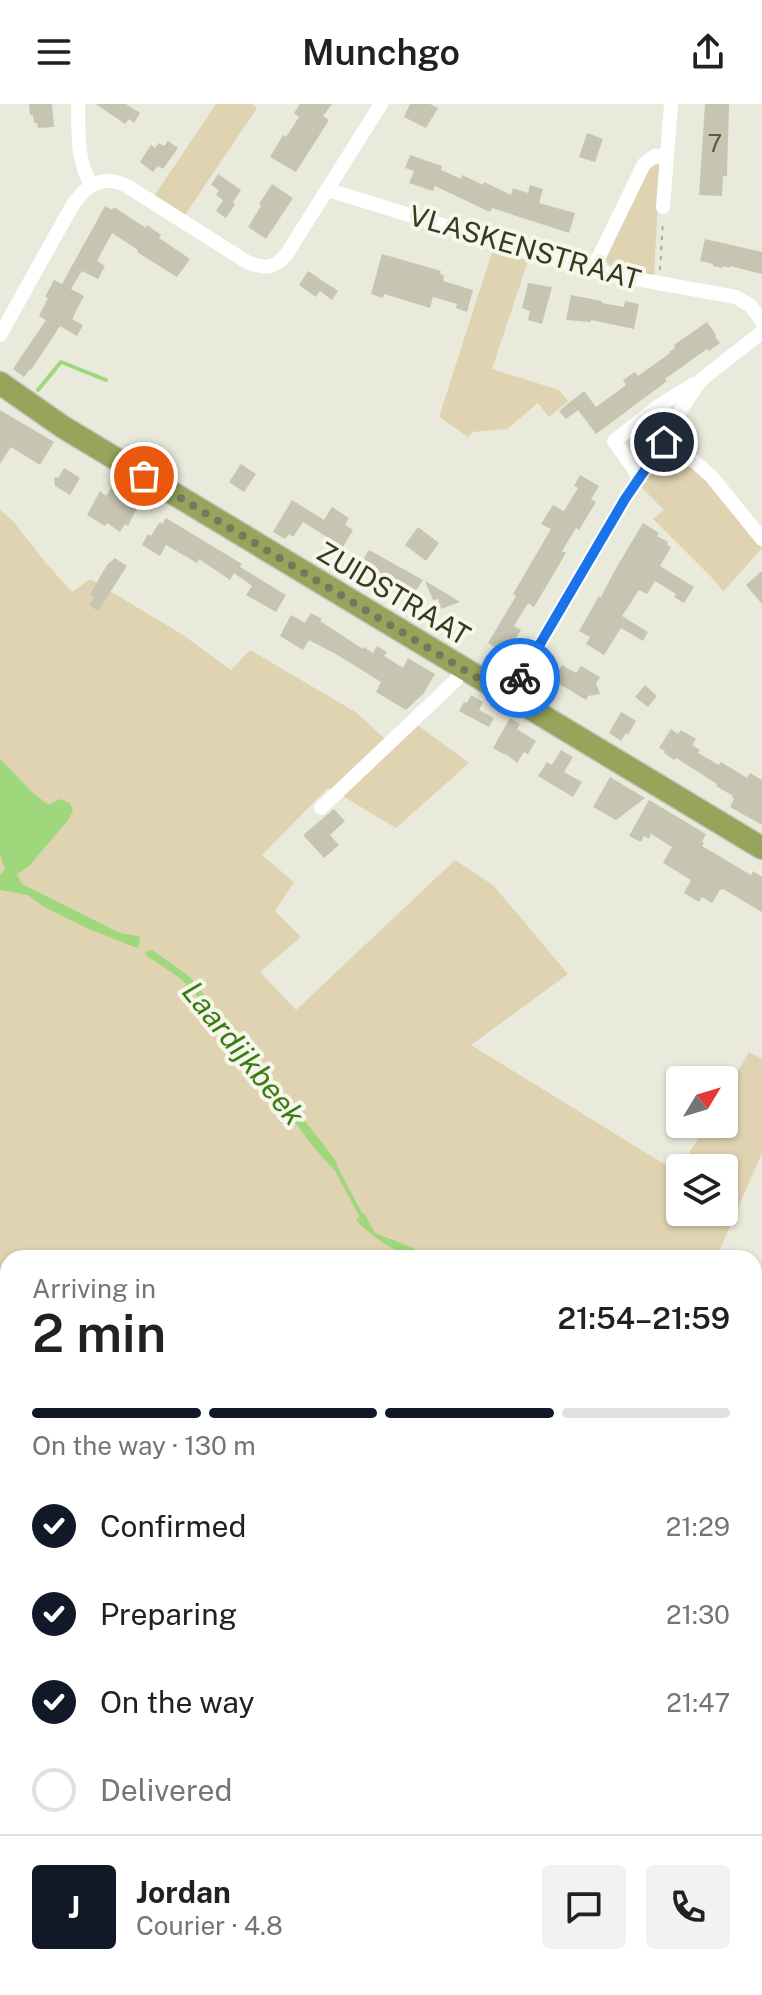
<!DOCTYPE html>
<html lang="en">
<head>
<meta charset="utf-8">
<style>
	body { margin:0; font-family:"Public Sans",sans-serif; background:#f2f2f2; color:#202124; height:100vh; display:flex; flex-direction:column; font-size:30px; white-space:nowrap }
	* { box-sizing:border-box; margin:0 }
	p { font-size:26px; color:#757577 }
	.icon { flex:none; width:44px; height:44px; fill:none; stroke:currentColor; stroke-width:2; stroke-linecap:round; stroke-linejoin:round }
	.map { position:relative; flex:1; overflow:hidden }
	.panel { position:absolute; left:0px; top:1146px; width:762px; height:746px; display:flex; flex-direction:column; background:#fff; border-radius:24px 24px 0 0; box-shadow:0 2px 6px #0004 }
	.panel>* { flex:none }
	.needle { width:52px; rotate:52deg }
	.controls { position:absolute; left:666px; top:962px; display:grid; gap:16px }
	.controls a { display:grid; place-items:center; width:72px; height:72px; border-radius:8px; background:#fff; box-shadow:0 2px 6px #0004; font-size:40px }
	.pin { position:absolute; display:grid; place-items:center; width:68px; height:68px; color:#fff; margin:-34px; border:4px solid #fff; border-radius:50%; box-shadow:0 2px 8px #0007 }
	.courier { position:absolute; display:grid; place-items:center; width:80px; height:80px; margin:-40px; border:6px solid #1a73e8; border-radius:50%; background:#fff; color:#222; box-shadow:0 2px 10px #0007 }
	.overview em { font-style:normal; font-weight:600 }
	.overview div { display:flex; flex-direction:column-reverse }
	.overview { display:flex; align-items:center; justify-content:space-between; height:136px; padding:0 32px }
	h1 { font-size:52px; font-weight:600; line-height:60px }
	.bar { display:grid; grid-template-columns:repeat(4,1fr); gap:12px 8px; align-content:center; height:96px; padding:0 32px }
	.bar i { height:10px; border-radius:6px; background:#e0e0e0 }
	.bar .current { background:#111827 }
	.bar p { grid-column:span 4 }
	.line { display:flex; align-items:center; gap:20px; padding:0 32px; border-top:2px solid #e0e0e0 }
	.line div { flex:1 }
	.round { display:grid; place-items:center; flex:none; width:84px; height:84px; border-radius:8px; background:#f2f2f2 }
	ol { padding:0 32px; list-style:none }
	li { display:flex; align-items:center; gap:24px; height:88px }
	li p { margin-inline-start:auto }
	li .icon { padding:8px; border-radius:50%; background:#111827; color:#fff; stroke-width:4 }
	li:last-child { color:#757577 }
	li i { width:44px; height:44px; border:4px solid #e0e0e0; border-radius:50% }
	header { display:flex; justify-content:space-between; align-items:center; height:104px; padding:0 32px; background:#fff; font-size:36px; font-weight:600 }
	.map>svg:first-child { display:block }
</style>
</head>
<body>
<header><svg class="icon" aria-label="menu" viewBox="0 0 24 24"><path d="M4 6h16M4 12h16M4 18h16"/></svg>Munchgo<svg class="icon" aria-label="share" viewBox="0 0 24 24"><path d="M12 15V3M7 8l5-5 5 5M5 13v7h14v-7"/></svg></header>
<div class="map">
<svg width="762" height="1891" viewBox="0 0 762 1891">
	<rect width="100%" height="100%" fill="#eaeadc"/>
	<!-- green -->
	<g fill="#dfd3b1">
		<path d="M216,0h36l5,4 -72,107 -31,-19z"/>
		<path d="M655,60l5,1 -6,110 -39,-5 -11,-10 46,-94z"/>
		<path d="M493,145l35,12 -36,108 67,21 9,11 -19,16 -11,-14 -31,26 -34,3 -5,5 -29,-20z"/>
		<path d="M668,305l3,4 -24,39 -9,4 -5,-2 -5,-12 2,-4z"/>
		<path d="M670,352c29,5 73,69 92,92l-39,44 -6,-9 -64,-64 11,-9 -23,-23 19,-28z"/>
		<path d="M0,406l13,11 33,42 26,29 18,-13 93,56 48,35 19,-20 107,63 28,26 -52,52 -5,-3 -66,67 32,27 -19,29 26,26 -41,35 36,38 159,-150 38,25 75,89 -97,71 206,127 3,-4v44h44v-44h-44l27,-44h17v-29l25,-43 13,7v94l-43,98 10,7h-721v714l-8,-5z"/>
		<path d="M416,620l53,39 -73,65 -55,-33z"/>
		<path d="M754,1170l8,5v716h-740l5,-7h727z"/>
	</g>
	<!-- water -->
	<g fill="#9fd77c">
		<path d="M0,655l34,35 15,11 10,-6 11,4 3,8 -5,9 -39,46 -12,8 5,10 98,49 18,3 2,2v5l-3,5 -48,-19 -45,-22 -16,-12 -28,-5v-15l5,-6 -5,-14z"/>
		<path d="M152,846l38,27 134,168 13,18 -3,7 -18,-20 -122,-158 -14,-14 -33,-22 -2,-4z"/>
		<path d="M364,1109l11,20 38,15 11,10c-23,0 -52,-21 -68,-38z"/>
	</g>
	<g fill="none" stroke-linecap="round" stroke-linejoin="round">
		<!-- stream -->
		<g stroke="#9fd77c" stroke-width="4">
			<path d="M38,286l23,-28 45,18"/>
			<path d="M333,1059l30,56"/>
			<path d="M0,1208l8,9"/>
			<path d="M604,1884l7,7"/>
			<path d="M45,1891l6,-7"/>
		</g>
	</g>
	<!-- building -->
	<g fill="#c5c5b1">
		<path d="M29,0h23l2,23 -16,1 -1,-5h-3l-1,-8h-3z"/>
		<path d="M96,0h30l14,9 -6,10 -5,-4 -4,5z"/>
		<path d="M300,0h32l-9,12 6,4 -33,52 -26,-15 13,-22 3,2 13,-20 -5,-4z"/>
		<path d="M410,0h20l8,4 -12,20 -22,-11z"/>
		<path d="M705,0h24l-2,72h-4l-1,20 -23,-1z"/>
		<path d="M587,29l16,6 -8,23 -16,-5z"/>
		<path d="M168,37l10,7 -15,21 -5,-3 -5,6 -13,-10 11,-17 4,3 4,-5 5,3z"/>
		<path d="M410,51l32,11 -1,4 20,9 1,-4 21,10 1,-3 27,13 2,-7 15,5 2,-8 13,4 -4,14 36,10 -6,20 -77,-25 -2,4 -55,-26 -2,5 -24,-8 5,-12 -9,-3z"/>
		<path d="M218,70l23,16 -8,12 2,2 -9,14 -10,-7 7,-11 -7,-5 3,-5 -8,-5z"/>
		<path d="M272,80l21,14 -27,41 -18,-12 13,-21 -2,-2z"/>
		<path d="M105,102l7,4 2,-3 32,21 1,-3 14,10 -2,3 31,21 -13,18 -40,-25 1,-2 -26,-17 -15,28 8,5 -7,13 -16,-8 -11,18 13,7 -12,23 11,6 -6,11 -17,-10 -29,44 -1,-1 -6,8 -11,-8 33,-49 -7,-4 9,-18 -3,-1 9,-17 8,4z"/>
		<path d="M705,135l57,13v22l-32,-8 -1,2 -6,-2v2l-10,-2v-2l-13,-3z"/>
		<path d="M382,150l59,17 -1,3 4,1 -1,6 30,9 -6,22 -11,-4 1,-4 -24,-7 -3,11 -46,-14 -1,4 -12,-4z"/>
		<path d="M308,167l30,20 -6,9 -12,-9 -4,6 -17,-12z"/>
		<path d="M528,179l24,4 -10,37 -14,-4 2,-9 -8,-3z"/>
		<path d="M571,191l31,6v2l22,4 1,-6 14,3 -5,25 -43,-9v2l-25,-2z"/>
		<path d="M707,218l9,13 -1,1 5,7 -11,8 -2,-2 -42,30 2,2 -71,53 -18,-24 -12,9 -7,-8 25,-20 12,16 30,-22 -3,-5 12,-8 3,4 32,-23 -1,-1 6,-4 -1,-3z"/>
		<path d="M0,306l54,32 -14,23 -29,-18 -11,17z"/>
		<path d="M241,360l15,10 -12,18 -15,-10z"/>
		<path d="M64,364l16,10 -10,17 -15,-9 -1,-8 5,-1z"/>
		<path d="M580,371l19,11 -8,13 5,3 -17,28 -3,-2 -14,23 4,2 -32,54 -6,-4 -14,23 7,4 -15,24 -18,-11 28,-47 -3,-2 38,-65 -10,-5 12,-19 11,6 14,-23 -4,-2z"/>
		<path d="M111,384l13,8 3,-2 13,8 -12,24 -3,-2 -5,8 -13,-9 -2,3 -18,-11 13,-24 6,5z"/>
		<path d="M292,396l32,20 8,-13 17,11 -4,7 8,5 -10,17 -40,-25 -10,15 -4,-3 -4,5 -12,-7z"/>
		<path d="M166,414l76,46 -2,3 46,28 -10,17 -30,-17 6,-9 -18,-13 -4,7 -31,-21 -2,4 -31,-18 -6,11 -18,-11 6,-11 3,2 6,-10 3,-4 2,2z"/>
		<path d="M643,419l16,10 -2,3 11,6 -1,3 4,2 -11,19 34,21 -10,16 -10,-6 2,-3 -21,-13 -8,13 -8,-4 -17,26 26,16 -5,9 -22,-13 -17,27 -18,-11 4,-7 -11,-6 20,-35 2,1 14,-27z"/>
		<path d="M418,423l21,16 -13,18 -21,-16z"/>
		<path d="M369,446l54,30 -12,18 -22,-15 -30,-16z"/>
		<path d="M115,454l12,8 -29,45 -9,-6 6,-8 -5,-3 17,-29z"/>
		<path d="M762,467v33l-16,-19z"/>
		<path d="M425,477l17,10 18,11 -19,7 -3,-10 -5,1z"/>
		<path d="M311,509l11,6 -2,2 43,28 1,-2 9,6 4,-7 10,6 -3,4 19,12 5,-10 27,16 -11,19 -18,17 -30,-18 5,-10 -40,-25 -32,-17 -6,10 -23,-14 11,-21 14,8z"/>
		<path d="M562,561l14,8 5,-7 19,11 -4,6 4,11 -12,2 -2,4 -33,-20z"/>
		<path d="M645,581l12,11 -9,11 -13,-10z"/>
		<path d="M471,591l12,7 -4,8 15,8 -5,9 -30,-16 5,-9 3,1z"/>
		<path d="M621,608l15,9 -8,14 -2,-2 -5,8 -12,-8z"/>
		<path d="M510,614l10,6 -3,5 19,12 -8,13 -4,-2 -7,11 -11,-9 -1,1 -12,-7z"/>
		<path d="M671,625l7,5 3,-4 15,9 -4,6 8,5 -2,3 21,12 2,-3 26,16 3,-5 12,7v45l-32,-18 4,-8 -2,-1 1,-2 -17,-10 1,-2 -41,-26 -2,2 -10,-7 1,-2 -6,-3z"/>
		<path d="M561,646l12,7 -9,15 18,10 -9,15 -35,-21 9,-14 5,3z"/>
		<path d="M610,673l35,21 -29,22 -23,-13z"/>
		<path d="M649,696l57,34 -4,8 2,1 -2,3 49,29 2,-4 9,6v35l-39,-23 -3,1 -8,13 -10,-6 -3,5 -15,-9 7,-13 -28,-17 9,-16 -21,-13 -2,5 -5,-3 -3,6 -12,-6z"/>
		<path d="M334,705l11,12 -15,14 9,10 -15,13 -21,-23z"/>
	</g>
	<g fill="none" stroke-linecap="round" stroke-linejoin="round">
		<defs>
			<path id="primary" d="M0,279l63,44 699,421"/>
		</defs>
		<!-- primary casing -->
		<use href="#primary" stroke="#c6c8bf" stroke-width="25"/>
		<!-- path -->
		<path stroke="#a9b278" stroke-width="2" stroke-dasharray="4 6" stroke-linecap="butt" d="M660,166l3,-50"/>
		<!-- minor -->
		<g stroke="#fff" stroke-width="14">
			<path d="M78,0c1,31 -2,53 13,81"/>
			<path d="M328,86l264,81 144,26 15,9 11,15"/>
			<path d="M663,103l8,-103"/>
			<path d="M592,167l52,-107 11,-8 12,-1"/>
			<path d="M0,231l72,-129c14,-21 30,-32 55,-20l120,76c17,7 27,7 39,-7l95,-151"/>
			<path d="M664,338l31,20 16,14 51,63"/>
			<path d="M640,374l-26,-37 43,-34 37,-23"/>
			<path d="M509,593l116,-198 39,-57 19,-36 18,-26 61,-48"/>
			<path d="M321,704l134,-127 8,-12"/>
		</g>
		<!-- primary -->
		<use href="#primary" stroke="#96a55b" stroke-width="22"/>
	</g>
	<g fill="none" stroke-linecap="round" stroke-linejoin="round">
		<!-- done -->
		<path stroke="#74785f" stroke-width="8" stroke-dasharray="0 14.4" d="M144,372l365,221 11,-19"/>
		<!-- route -->
		<path stroke="#1a73e8" stroke-width="10" d="M520,574l105,-179 39,-57"/>
	</g>
	<g text-anchor="middle" dominant-baseline="central" stroke-width="8" stroke-linejoin="round" paint-order="stroke">
		<!-- number labels -->
		<g font-size="24" fill="#595e41">
			<text x="715" y="39">7</text>
		</g>
		<!-- street labels -->
		<g font-size="28" fill="#353b1c" stroke="#f7f6ec">
			<text transform="translate(525 143) rotate(16)">VLASKENSTRAAT</text>
			<text transform="translate(394 489) rotate(31)">ZUIDSTRAAT</text>
		</g>
		<!-- water labels -->
		<g font-size="30" font-style="italic" fill="#397c11" stroke="#f7f6ec">
			<text transform="translate(244 949) rotate(51)">Laardijkbeek</text>
		</g>
	</g>
</svg>
<div class="controls">
<a><svg class="needle" viewBox="-14 -14 28 28"><path d="M0-13l5 13h-10z" fill="#e53935"/><path d="M0 13l5-13h-10z" fill="#757577"/></svg></a>
<a><svg class="icon" aria-label="layers" viewBox="0 0 24 24"><path d="M12 4l9 5-9 5-9-5zM3 14l9 5 9-5"/></svg></a>
</div>
<div class="pin" style="left:144px;top:372px;background:#ea580c"><svg class="icon" aria-label="bag" viewBox="0 0 24 24"><path d="M5 8h14l-1 12H6zM9 8a3 3 0 0 1 6 0"/></svg></div>
<div class="pin" style="left:664px;top:338px;background:#1f2937"><svg class="icon" aria-label="home" viewBox="0 0 24 24"><path d="M3 11l9-7 9 7M6 9v11h12V9"/></svg></div>
<div class="courier" style="left:520px;top:574px"><svg class="icon" aria-label="bike" viewBox="0 0 24 24"><circle cx="6" cy="16" r="4"/><circle cx="18" cy="16" r="4"/><path d="M6 16l4-8h5l3 8M10 8l3 8H6M13 5h3"/></svg></div>
<section class="panel">
<div class="overview"><div><h1>2 min</h1><p>Arriving in</p></div><em>21:54–21:59</em></div>
<div class="bar"><i class="current"></i><i class="current"></i><i class="current"></i><i></i><p>On the way · 130 m</p></div>
<ol>
<li><svg class="icon" aria-label="check" viewBox="0 0 24 24"><path d="M5 12l5 5 9-10"/></svg>Confirmed<p>21:29</p></li>
<li><svg class="icon" aria-label="check" viewBox="0 0 24 24"><path d="M5 12l5 5 9-10"/></svg>Preparing<p>21:30</p></li>
<li><svg class="icon" aria-label="check" viewBox="0 0 24 24"><path d="M5 12l5 5 9-10"/></svg>On the way<p>21:47</p></li>
<li><i></i>Delivered</li>
</ol>
<div class="line" style="height:144px"><b class="round" style="background:#111827;color:#fff">J</b><div><b>Jordan</b><p>Courier · 4.8</p></div><a class="round"><svg class="icon" aria-label="chat" viewBox="0 0 24 24"><path d="M4 5h16v11H9l-5 4z"/></svg></a><a class="round"><svg class="icon" aria-label="phone" viewBox="0 0 24 24"><path d="M5 4h4l2 5-3 2q2 4 5 5l2-3 5 2v4C11 20 4 13 5 4z"/></svg></a></div>
</section>
</div>
</body>
</html>
